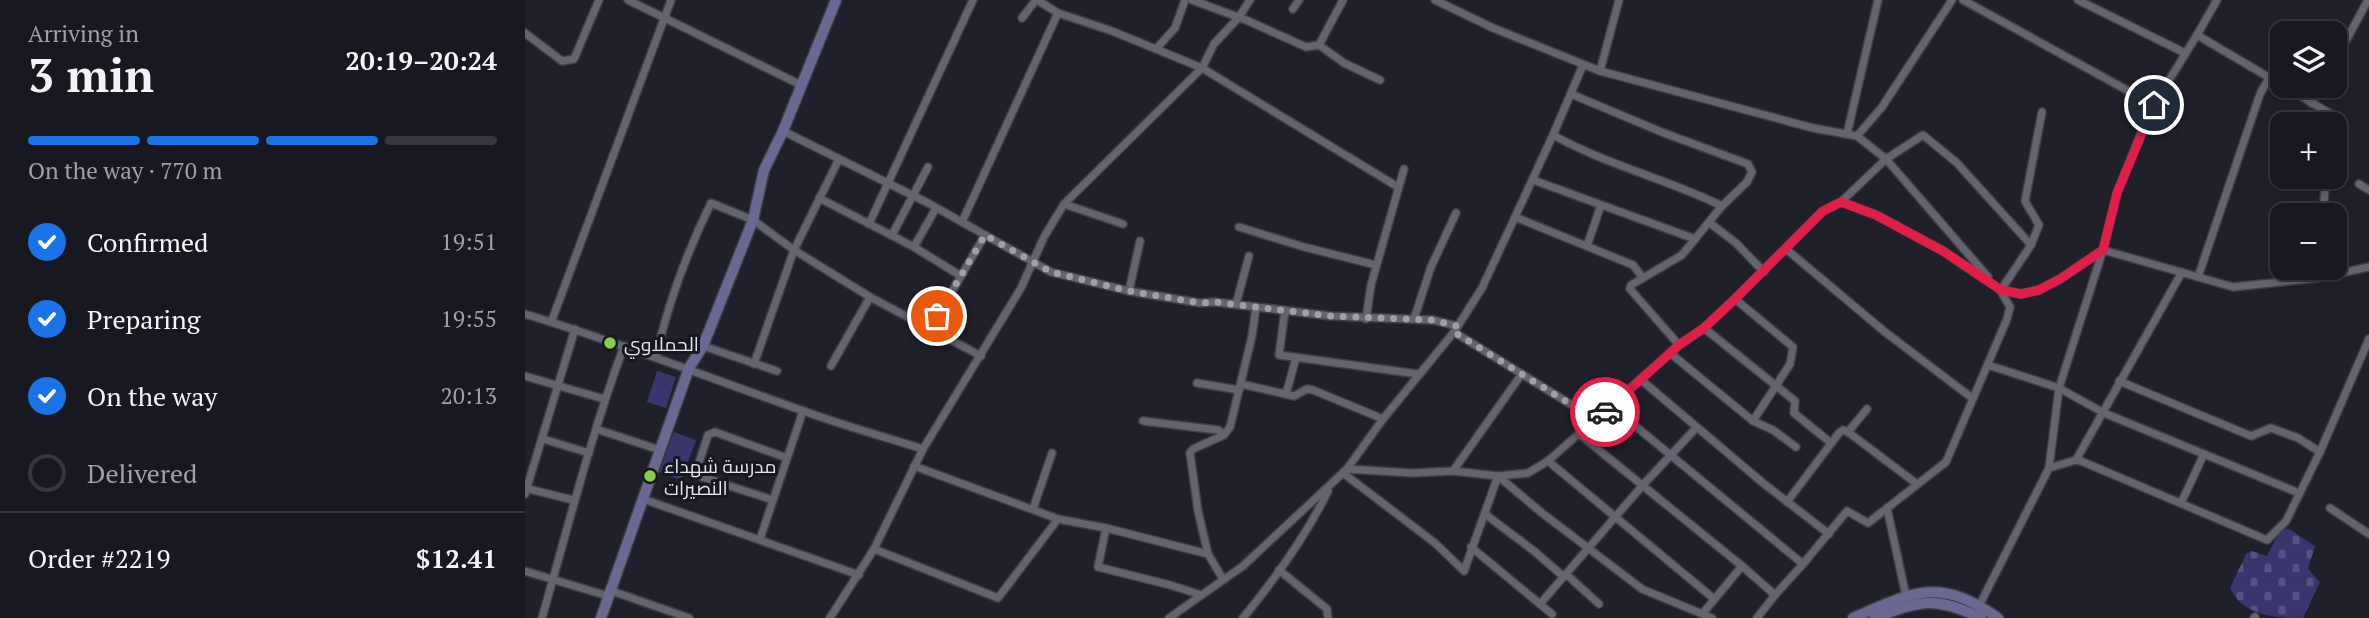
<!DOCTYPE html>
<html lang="en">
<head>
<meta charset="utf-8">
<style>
	body { margin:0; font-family:"PT Serif",Cairo,serif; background:#212129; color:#f1f3f6; height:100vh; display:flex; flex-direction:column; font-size:26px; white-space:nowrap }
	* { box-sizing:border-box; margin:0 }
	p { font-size:23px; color:#9fa0a5 }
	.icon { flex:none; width:38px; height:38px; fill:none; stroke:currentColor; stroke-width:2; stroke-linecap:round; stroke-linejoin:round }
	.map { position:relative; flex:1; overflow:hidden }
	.sheet { display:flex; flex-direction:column; background:#181820; width:525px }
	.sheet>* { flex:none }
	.buttons { position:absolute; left:1745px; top:21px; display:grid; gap:14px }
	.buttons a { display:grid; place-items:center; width:77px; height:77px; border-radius:14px; background:#181820; box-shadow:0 4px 10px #0003,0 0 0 2px #36373e; font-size:35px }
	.pin { position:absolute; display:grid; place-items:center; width:60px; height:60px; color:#fff; margin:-30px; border:4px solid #fff; border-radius:50%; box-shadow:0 2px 7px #0007 }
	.courier { position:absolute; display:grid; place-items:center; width:70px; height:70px; margin:-35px; border:5px solid #e11d48; border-radius:50%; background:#fff; color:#222; box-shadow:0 2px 9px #0007 }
	.overview em { font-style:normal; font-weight:700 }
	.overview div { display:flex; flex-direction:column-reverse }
	.overview { display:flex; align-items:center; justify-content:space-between; height:119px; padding:0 28px }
	h1 { font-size:46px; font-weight:700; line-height:52px }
	.bar { display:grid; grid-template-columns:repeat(4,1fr); gap:10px 7px; align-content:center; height:84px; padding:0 28px }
	.bar i { height:9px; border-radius:5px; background:#36373e }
	.bar .on { background:#1a73e8 }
	.bar p { grid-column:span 4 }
	.line { display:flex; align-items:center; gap:18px; padding:0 28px; border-top:2px solid #36373e }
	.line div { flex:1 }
	ol { padding:0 28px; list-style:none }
	li { display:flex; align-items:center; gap:21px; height:77px }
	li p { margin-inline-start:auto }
	li .icon { padding:7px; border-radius:50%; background:#1a73e8; color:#fff; stroke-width:4 }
	li:last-child { color:#9fa0a5 }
	li i { width:38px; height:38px; border:4px solid #36373e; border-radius:50% }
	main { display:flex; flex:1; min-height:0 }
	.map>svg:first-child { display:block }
</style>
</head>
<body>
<main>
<section class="sheet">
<div class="overview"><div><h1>3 min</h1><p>Arriving in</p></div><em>20:19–20:24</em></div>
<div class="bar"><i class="on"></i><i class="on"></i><i class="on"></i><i></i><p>On the way · 770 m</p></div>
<ol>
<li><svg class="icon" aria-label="check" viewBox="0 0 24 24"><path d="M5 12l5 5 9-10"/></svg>Confirmed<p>19:51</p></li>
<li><svg class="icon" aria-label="check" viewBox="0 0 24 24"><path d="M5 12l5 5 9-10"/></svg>Preparing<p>19:55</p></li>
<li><svg class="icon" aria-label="check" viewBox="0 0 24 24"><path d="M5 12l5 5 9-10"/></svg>On the way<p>20:13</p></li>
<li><i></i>Delivered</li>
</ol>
<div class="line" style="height:91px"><div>Order #2219</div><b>$12.41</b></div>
</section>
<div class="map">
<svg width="1844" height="618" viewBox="0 0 1844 618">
	<defs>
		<pattern id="cemetery-stones" width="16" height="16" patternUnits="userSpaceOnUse" patternTransform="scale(1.75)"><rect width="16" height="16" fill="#39356d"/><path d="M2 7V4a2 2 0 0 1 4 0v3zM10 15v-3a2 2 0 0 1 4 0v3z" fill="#565282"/></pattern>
	</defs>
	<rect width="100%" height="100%" fill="#20202a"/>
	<!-- cemetery -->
	<path fill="url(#cemetery-stones)" d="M1764,529l26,17 -7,23 12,13 -17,36c-28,0 -60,-2 -73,-30l16,-34 6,-3 15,5 13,-26z"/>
	<!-- garden -->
	<g fill="#39356d">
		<path d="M132,371l19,6 -10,31 -19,-6z"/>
		<path d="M149,432l22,8 -15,40 -22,-8z"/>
	</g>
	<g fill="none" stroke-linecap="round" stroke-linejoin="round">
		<defs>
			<g id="street">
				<path d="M103,0l173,85"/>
				<path d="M512,0l21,13 54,18 90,37 196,119"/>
				<path d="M667,0l54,20 60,27 13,-2 25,18 36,17"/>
				<path d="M910,0l58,28 107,43 213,57 44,8 25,-29 70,-107"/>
				<path d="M1438,0l191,105"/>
				<path d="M1553,0l107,53"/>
				<path d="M768,9l6,-9"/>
				<path d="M497,18l14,-18"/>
				<path d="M0,33l37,28 12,-2 25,-59"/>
				<path d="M1672,35l20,-35"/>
				<path d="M794,45l24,-45"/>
				<path d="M631,49l19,-21 10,-28"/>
				<path d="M1810,61l33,-61"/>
				<path d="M1058,65l-30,70 -38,82 118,48 10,13"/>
				<path d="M1075,71l19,-71"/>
				<path d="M1046,94l93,39 84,31 4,8 -5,10 -25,24 -40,49 -51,30 -1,4 49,56"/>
				<path d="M1786,103l9,-17"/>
				<path d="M258,131l145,72 123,69 78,19 71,12 15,-1 116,14 102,4 24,6"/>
				<path d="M1322,134l31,-134"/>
				<path d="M1028,135c54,30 114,44 169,71"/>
				<path d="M1332,136l29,23 102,118"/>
				<path d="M1008,180l162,59"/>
				<path d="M1834,184l10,6"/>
				<path d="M294,198l95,49 47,29"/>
				<path d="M1316,202l45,-43 37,-24 34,28 74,82"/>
				<path d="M539,204l59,20"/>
				<path d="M1798,215l3,-38"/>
				<path d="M437,222l96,-209"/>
				<path d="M1185,223l26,20 28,29"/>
				<path d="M344,224l104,-224"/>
				<path d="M714,227l65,20 72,18"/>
				<path d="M367,235l36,-68"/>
				<path d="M1062,246l14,-41"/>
				<path d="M389,247l22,-39"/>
				<path d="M1261,249l99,83 87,66"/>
				<path d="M1673,277l62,-183 9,-16"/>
				<path d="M1793,278l1,-10"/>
				<path d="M1476,290l30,-45 8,-20 -14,-24 17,-89"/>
				<path d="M604,291l11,-50"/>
				<path d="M1210,299l58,48 -3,17 -37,57"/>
				<path d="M711,304l13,-48"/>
				<path d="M760,310l-6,45 139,19"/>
				<path d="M0,314c94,28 184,64 276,96 40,15 81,26 122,39"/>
				<path d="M841,319l5,-34 33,-116"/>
				<path d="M889,319l17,-52 25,-54"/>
				<path d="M27,320l119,-320"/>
				<path d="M1179,328l91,73 -1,12 37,30"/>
				<path d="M405,329l55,-94"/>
				<path d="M929,332l142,88"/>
				<path d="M178,346l74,25"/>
				<path d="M1145,353l83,68 20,9 23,17"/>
				<path d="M131,357c12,-54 31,-105 55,-154l42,17 41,30 76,47 111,59"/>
				<path d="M229,364l40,-114 45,-91"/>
				<path d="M1463,365l71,23 45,25 195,80"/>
				<path d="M306,366l39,-69"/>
				<path d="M0,376l79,23"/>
				<path d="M1115,379l123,104 66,51"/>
				<path d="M1594,381l132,55 20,-8 27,10 22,14"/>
				<path d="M672,383l42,7"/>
				<path d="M716,384l53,12 13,-7 6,1 70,29"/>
				<path d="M761,394l10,-36"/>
				<path d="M1086,406l192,158 44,-53 21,12 78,-61 61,-143 3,-12 -11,-19"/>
				<path d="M1342,409l-19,23 69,52"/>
				<path d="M618,421l75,9 6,5"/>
				<path d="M71,429l64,21"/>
				<path d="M1054,434l163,132 33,29 -18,23"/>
				<path d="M18,439l46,14"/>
				<path d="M1551,460l106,-188"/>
				<path d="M1023,461l165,137"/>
				<path d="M389,466l144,53 48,9 102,26"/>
				<path d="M1524,468l27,-8 5,1 186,79 19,-19 34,-69 49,-113"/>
				<path d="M822,469l65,4 41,-2 45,5 30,-3 20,-12 131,-116 25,-17 31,-29 88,-88 18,-9 35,13 67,36 58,39 20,4 18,-4 21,-11 43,-29 130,37 85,-9 51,-11"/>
				<path d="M928,471l68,-96"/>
				<path d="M818,473l92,70 29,28 34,-95 44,37 100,76 70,29"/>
				<path d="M0,488l48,12"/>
				<path d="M0,494l50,-165"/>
				<path d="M118,499l216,76"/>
				<path d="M248,500l-74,-24 -2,-7 11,-34 7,-3 72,26"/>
				<path d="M1262,502l52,-69 4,-3 5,2"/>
				<path d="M1656,503l23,-49"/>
				<path d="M1362,508l19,88"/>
				<path d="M1805,508l39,26"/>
				<path d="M508,509l19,-56"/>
				<path d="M960,514l49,37 30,26"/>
				<path d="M581,528l-8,39 72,18 31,10"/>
				<path d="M235,539l43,-128"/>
				<path d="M946,547l81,67"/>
				<path d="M349,549l124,49 60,-79"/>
				<path d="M754,570l48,39 1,9"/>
				<path d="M0,571l83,25"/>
				<path d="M1041,574l33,30"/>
				<path d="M698,579l-15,-25 -10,-43 -8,-58 3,-4 31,-14 6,-8 22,-91 4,-29"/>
				<path d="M84,590l80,28"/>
				<path d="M1250,595l28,-31"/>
				<path d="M1015,604l102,-118 54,-58"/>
				<path d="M1454,606l70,-138 10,-80 44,-138 14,-57 33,-82 47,-76 134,79 -1,10"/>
				<path d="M1178,613l39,-47"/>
				<path d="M17,618c26,-91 49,-183 82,-272"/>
				<path d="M305,618l44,-69 49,-100 98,-161 23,-51 20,-33 138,-136 12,-24 25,-27 11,-17"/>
				<path d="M644,618l74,-52 104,-97 36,-50 71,-87 28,-44 33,-71"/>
				<path d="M718,618c32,-39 63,-82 85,-127"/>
				<path d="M1729,618l1,-1"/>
			</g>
			<g id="secondary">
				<path d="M76,618l88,-250 14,-22 50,-126 11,-50 19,-39 53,-131"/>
				<path d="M1328,618c61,-26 85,-42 145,0"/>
				<path d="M1350,618c46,-18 61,-22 106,0"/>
			</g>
		</defs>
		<!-- street casing -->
		<use href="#street" stroke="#3e3e46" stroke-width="10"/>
		<!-- secondary casing -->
		<use href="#secondary" stroke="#3e3e46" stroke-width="13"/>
		<!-- street -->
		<use href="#street" stroke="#63646f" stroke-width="7"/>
		<!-- secondary -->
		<use href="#secondary" stroke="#6b6991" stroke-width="10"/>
	</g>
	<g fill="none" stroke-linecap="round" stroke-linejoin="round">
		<!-- done -->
		<path stroke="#9f9fa7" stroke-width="7" stroke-dasharray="0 12.6" d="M412,316l48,-81 66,37 78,19 71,12 15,-1 116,14 102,4 24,6 -3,6 142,88 9,-8"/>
		<!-- route -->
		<path stroke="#e11d48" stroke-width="9" d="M1080,412l74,-67 25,-17 31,-29 88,-88 18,-9 35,13 67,36 58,39 20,4 18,-4 21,-11 43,-29 14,-57 37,-88"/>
	</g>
	<!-- markers -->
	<g fill="#85cf4c" stroke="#161720" stroke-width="2.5">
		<circle cx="85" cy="343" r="7"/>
		<circle cx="125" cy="476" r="7"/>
	</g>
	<g text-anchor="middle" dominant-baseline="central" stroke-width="6" stroke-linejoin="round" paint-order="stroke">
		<!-- poi labels -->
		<g font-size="19" fill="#e4e4eb" stroke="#161720" text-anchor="start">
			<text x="99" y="343">الحملاوي</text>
			<text x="139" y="465">مدرسة شهداء<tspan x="139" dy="22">النصيرات</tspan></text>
		</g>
	</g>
</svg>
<div class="buttons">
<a><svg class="icon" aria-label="layers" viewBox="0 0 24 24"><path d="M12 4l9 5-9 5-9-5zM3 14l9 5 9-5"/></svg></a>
<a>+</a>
<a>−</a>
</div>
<div class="pin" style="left:412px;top:316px;background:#ea580c"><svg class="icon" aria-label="bag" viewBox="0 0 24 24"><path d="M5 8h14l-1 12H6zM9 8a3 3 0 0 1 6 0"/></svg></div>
<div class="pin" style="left:1629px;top:105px;background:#1f2937"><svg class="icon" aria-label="home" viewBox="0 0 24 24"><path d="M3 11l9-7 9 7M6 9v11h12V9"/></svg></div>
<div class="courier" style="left:1080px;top:412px"><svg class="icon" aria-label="car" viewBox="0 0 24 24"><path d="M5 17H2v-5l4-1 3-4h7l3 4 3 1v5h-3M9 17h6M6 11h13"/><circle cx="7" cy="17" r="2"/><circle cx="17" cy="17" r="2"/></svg></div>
</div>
</main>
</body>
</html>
